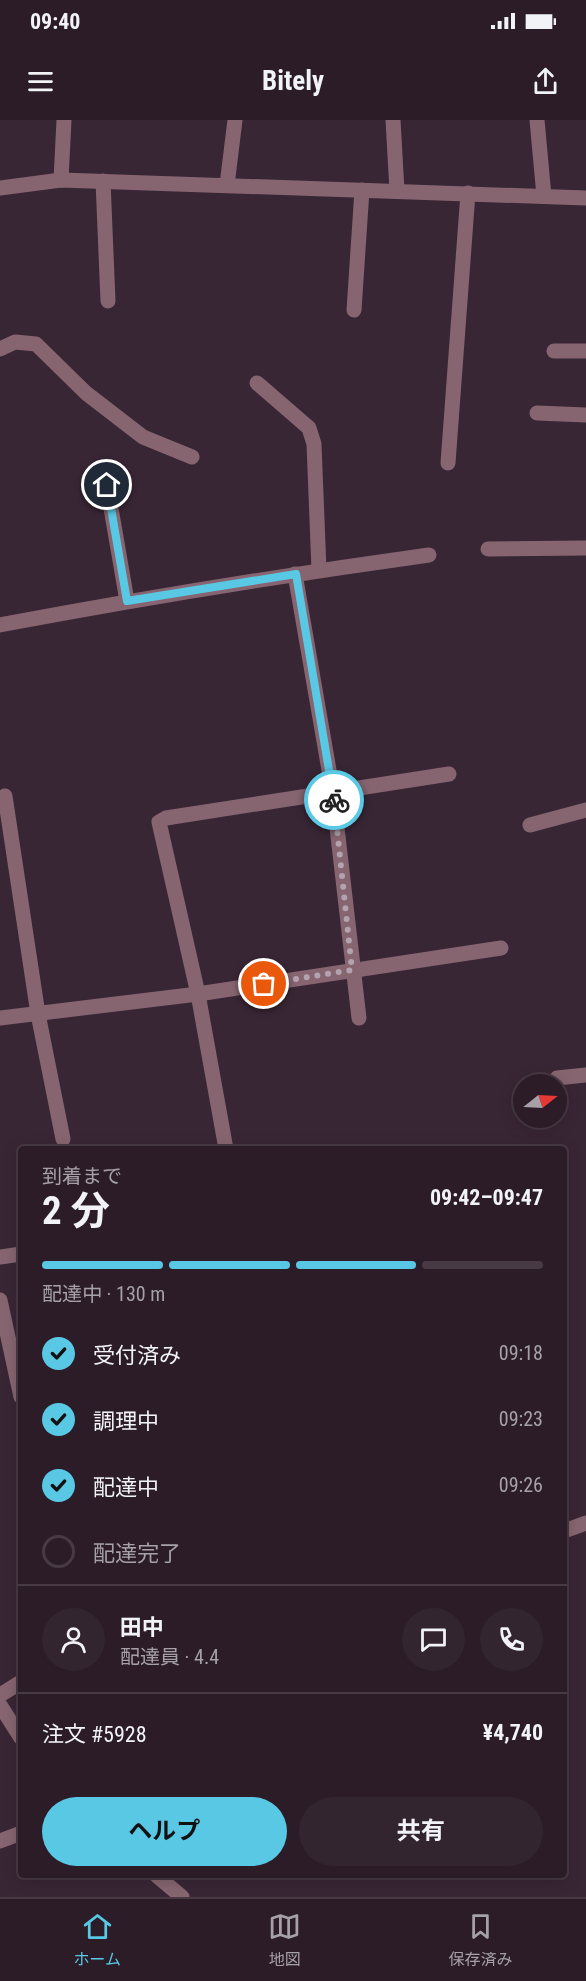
<!DOCTYPE html>
<html lang="ja">
<head>
<meta charset="utf-8">
<style>
	body { margin:0; font-family:"Roboto Condensed","Noto Sans JP",sans-serif; background:#332530; color:#f1f3f6; height:100vh; display:flex; flex-direction:column; font-size:22px; white-space:nowrap }
	* { box-sizing:border-box; margin:0 }
	p { font-size:20px; color:#a6a1a8 }
	.icon { flex:none; width:33px; height:33px; fill:none; stroke:currentColor; stroke-width:2; stroke-linecap:round; stroke-linejoin:round }
	.map { position:relative; flex:1; overflow:hidden }
	.sheet { position:absolute; left:18px; top:1026px; width:549px; height:732px; display:flex; flex-direction:column; background:#2b1c28; border-radius:6px; box-shadow:0 3px 15px #0003,0 0 0 2px #473a45 }
	.sheet>* { flex:none }
	.needle { width:39px; rotate:72deg }
	.fabs { position:absolute; left:513px; top:954px; display:grid; gap:12px }
	.fabs a { display:grid; place-items:center; width:54px; height:54px; border-radius:50%; background:#2b1c28; box-shadow:0 3px 15px #0003,0 0 0 2px #473a45; font-size:30px }
	.pin { position:absolute; display:grid; place-items:center; width:51px; height:51px; color:#fff; margin:-26px; border:3px solid #fff; border-radius:50%; box-shadow:0 2px 6px #0007 }
	.courier { position:absolute; display:grid; place-items:center; width:60px; height:60px; margin:-30px; border:4px solid #59c8e4; border-radius:50%; background:#fff; color:#222; box-shadow:0 2px 8px #0007 }
	.summary em { font-style:normal; font-weight:700 }
	.summary div { display:flex; flex-direction:column-reverse }
	.summary { display:flex; align-items:center; justify-content:space-between; height:102px; padding:0 24px }
	h1 { font-size:39px; font-weight:700; line-height:45px }
	.bar { display:grid; grid-template-columns:repeat(4,1fr); gap:9px 6px; align-content:center; height:72px; padding:0 24px }
	.bar i { height:8px; border-radius:4px; background:#473a45 }
	.bar .current { background:#59c8e4 }
	.bar p { grid-column:span 4 }
	.line { display:flex; align-items:center; gap:15px; padding:0 24px; border-top:2px solid #473a45 }
	.line div { flex:1 }
	.round { display:grid; place-items:center; flex:none; width:63px; height:63px; border-radius:32px; background:#332530 }
	ol { padding:0 24px; list-style:none }
	li { display:flex; align-items:center; gap:18px; height:66px }
	li p { margin-inline-start:auto }
	li .icon { padding:6px; border-radius:50%; background:#59c8e4; color:#111; stroke-width:4 }
	li:last-child { color:#a6a1a8 }
	li i { width:33px; height:33px; border:3px solid #473a45; border-radius:50% }
	.primary-button { display:flex; gap:12px; margin-top:auto; padding:12px 24px }
	.primary-button a { flex:1; height:69px; border-radius:36px; background:#59c8e4; color:#111; font-size:24px; font-weight:700; line-height:69px; text-align:center }
	.primary-button a+a { background:#332530; color:#f1f3f6 }
	.status { display:flex; justify-content:space-between; align-items:center; height:42px; padding:0 30px; background:#2b1c28; direction:ltr }
	.status svg { height:16px; fill:currentColor }
	header { display:flex; justify-content:space-between; align-items:center; height:78px; padding:0 24px; background:#2b1c28; font-size:27px; font-weight:700 }
	.tab-bar { display:flex; justify-content:space-around; align-items:center; height:84px; border-top:2px solid #473a45; background:#2b1c28; font-size:16px; color:#a6a1a8 }
	.tab-bar a { display:grid; justify-items:center; gap:3px }
	.tab-bar .current { color:#59c8e4 }
	.map>svg:first-child { display:block }
</style>
</head>
<body>
<div class="status"><b>09:40</b><svg viewBox="0 0 49 12"><path d="M0 12V9h3v3zM5 12V6h3v6zM10 12V3h3v9zM15 12V0h3v12zM26 1h20v11H26zM47 4h2v5h-2z"/></svg></div>
<header><svg class="icon" aria-label="menu" viewBox="0 0 24 24"><path d="M4 6h16M4 12h16M4 18h16"/></svg>Bitely<svg class="icon" aria-label="share" viewBox="0 0 24 24"><path d="M12 15V3M7 8l5-5 5 5M5 13v7h14v-7"/></svg></header>
<div class="map">
<svg width="586" height="1777" viewBox="0 0 586 1777">
	<rect width="100%" height="100%" fill="#392635"/>
	<g fill="none" stroke-linecap="round" stroke-linejoin="round">
		<!-- street -->
		<g stroke="#866570" stroke-width="15">
			<path d="M393,0l4,71"/>
			<path d="M537,0l7,76"/>
			<path d="M61,60l3,-60"/>
			<path d="M103,61l5,120"/>
			<path d="M227,65l8,-65"/>
			<path d="M0,68l61,-8 525,18"/>
			<path d="M354,190l8,-120"/>
			<path d="M0,229l15,-7 21,2 50,49 57,44 49,20"/>
			<path d="M554,231h32"/>
			<path d="M257,263l52,45 5,16 5,126"/>
			<path d="M537,293l49,2"/>
			<path d="M448,343l20,-270"/>
			<path d="M107,365l20,116"/>
			<path d="M488,429l98,-1"/>
			<path d="M295,454l38,219 26,225"/>
			<path d="M0,505c143,-27 285,-50 429,-70"/>
			<path d="M5,676l33,218 25,125"/>
			<path d="M530,705l56,-15"/>
			<path d="M0,898l198,-24 303,-46"/>
			<path d="M557,958l29,-3"/>
			<path d="M226,1029l-28,-155 -39,-172 7,-4 283,-44"/>
			<path d="M0,1137l21,-3"/>
			<path d="M0,1180l21,97"/>
			<path d="M564,1411l22,-8"/>
			<path d="M0,1575l21,-13"/>
			<path d="M0,1585l21,33"/>
			<path d="M0,1721l21,-8"/>
			<path d="M156,1755l26,22"/>
		</g>
	</g>
	<g fill="none" stroke-linecap="round" stroke-linejoin="round">
		<!-- done -->
		<path stroke="#b2a3af" stroke-width="6" stroke-dasharray="0 10.8" d="M264,864l88,-14 -18,-170"/>
		<!-- route -->
		<path stroke="#59c8e4" stroke-width="8" d="M107,365l20,116 169,-27 38,226"/>
	</g>
</svg>
<div class="fabs">
<a><svg class="needle" viewBox="-14 -14 28 28"><path d="M0-13l5 13h-10z" fill="#e53935"/><path d="M0 13l5-13h-10z" fill="#a6a1a8"/></svg></a>
</div>
<div class="pin" style="left:264px;top:864px;background:#ea580c"><svg class="icon" aria-label="bag" viewBox="0 0 24 24"><path d="M5 8h14l-1 12H6zM9 8a3 3 0 0 1 6 0"/></svg></div>
<div class="pin" style="left:107px;top:365px;background:#1f2937"><svg class="icon" aria-label="home" viewBox="0 0 24 24"><path d="M3 11l9-7 9 7M6 9v11h12V9"/></svg></div>
<div class="courier" style="left:334px;top:680px"><svg class="icon" aria-label="bike" viewBox="0 0 24 24"><circle cx="6" cy="16" r="4"/><circle cx="18" cy="16" r="4"/><path d="M6 16l4-8h5l3 8M10 8l3 8H6M13 5h3"/></svg></div>
<section class="sheet">
<div class="summary"><div><h1>2 分</h1><p>到着まで</p></div><em>09:42–09:47</em></div>
<div class="bar"><i class="current"></i><i class="current"></i><i class="current"></i><i></i><p>配達中 · 130 m</p></div>
<ol>
<li><svg class="icon" aria-label="check" viewBox="0 0 24 24"><path d="M5 12l5 5 9-10"/></svg>受付済み<p>09:18</p></li>
<li><svg class="icon" aria-label="check" viewBox="0 0 24 24"><path d="M5 12l5 5 9-10"/></svg>調理中<p>09:23</p></li>
<li><svg class="icon" aria-label="check" viewBox="0 0 24 24"><path d="M5 12l5 5 9-10"/></svg>配達中<p>09:26</p></li>
<li><i></i>配達完了</li>
</ol>
<div class="line" style="height:108px"><a class="round"><svg class="icon" aria-label="person" viewBox="0 0 24 24"><circle cx="12" cy="8" r="4"/><path d="M4 21q1-7 8-7t8 7"/></svg></a><div><b>田中</b><p>配達員 · 4.4</p></div><a class="round"><svg class="icon" aria-label="chat" viewBox="0 0 24 24"><path d="M4 5h16v11H9l-5 4z"/></svg></a><a class="round"><svg class="icon" aria-label="phone" viewBox="0 0 24 24"><path d="M5 4h4l2 5-3 2q2 4 5 5l2-3 5 2v4C11 20 4 13 5 4z"/></svg></a></div>
<div class="line" style="height:78px"><div>注文 #5928</div><b>¥4,740</b></div>
<div class="primary-button"><a>ヘルプ</a><a>共有</a></div>
</section>
</div>
<nav class="tab-bar">
<a class="current"><svg class="icon" aria-label="home" viewBox="0 0 24 24"><path d="M3 11l9-7 9 7M6 9v11h12V9"/></svg>ホーム</a>
<a><svg class="icon" aria-label="map" viewBox="0 0 24 24"><path d="M3 6l6-2 6 2 6-2v14l-6 2-6-2-6 2zM9 4v14M15 6v14"/></svg>地図</a>
<a><svg class="icon" aria-label="saved" viewBox="0 0 24 24"><path d="M7 4h10v16l-5-4-5 4z"/></svg>保存済み</a>
</nav>
</body>
</html>
